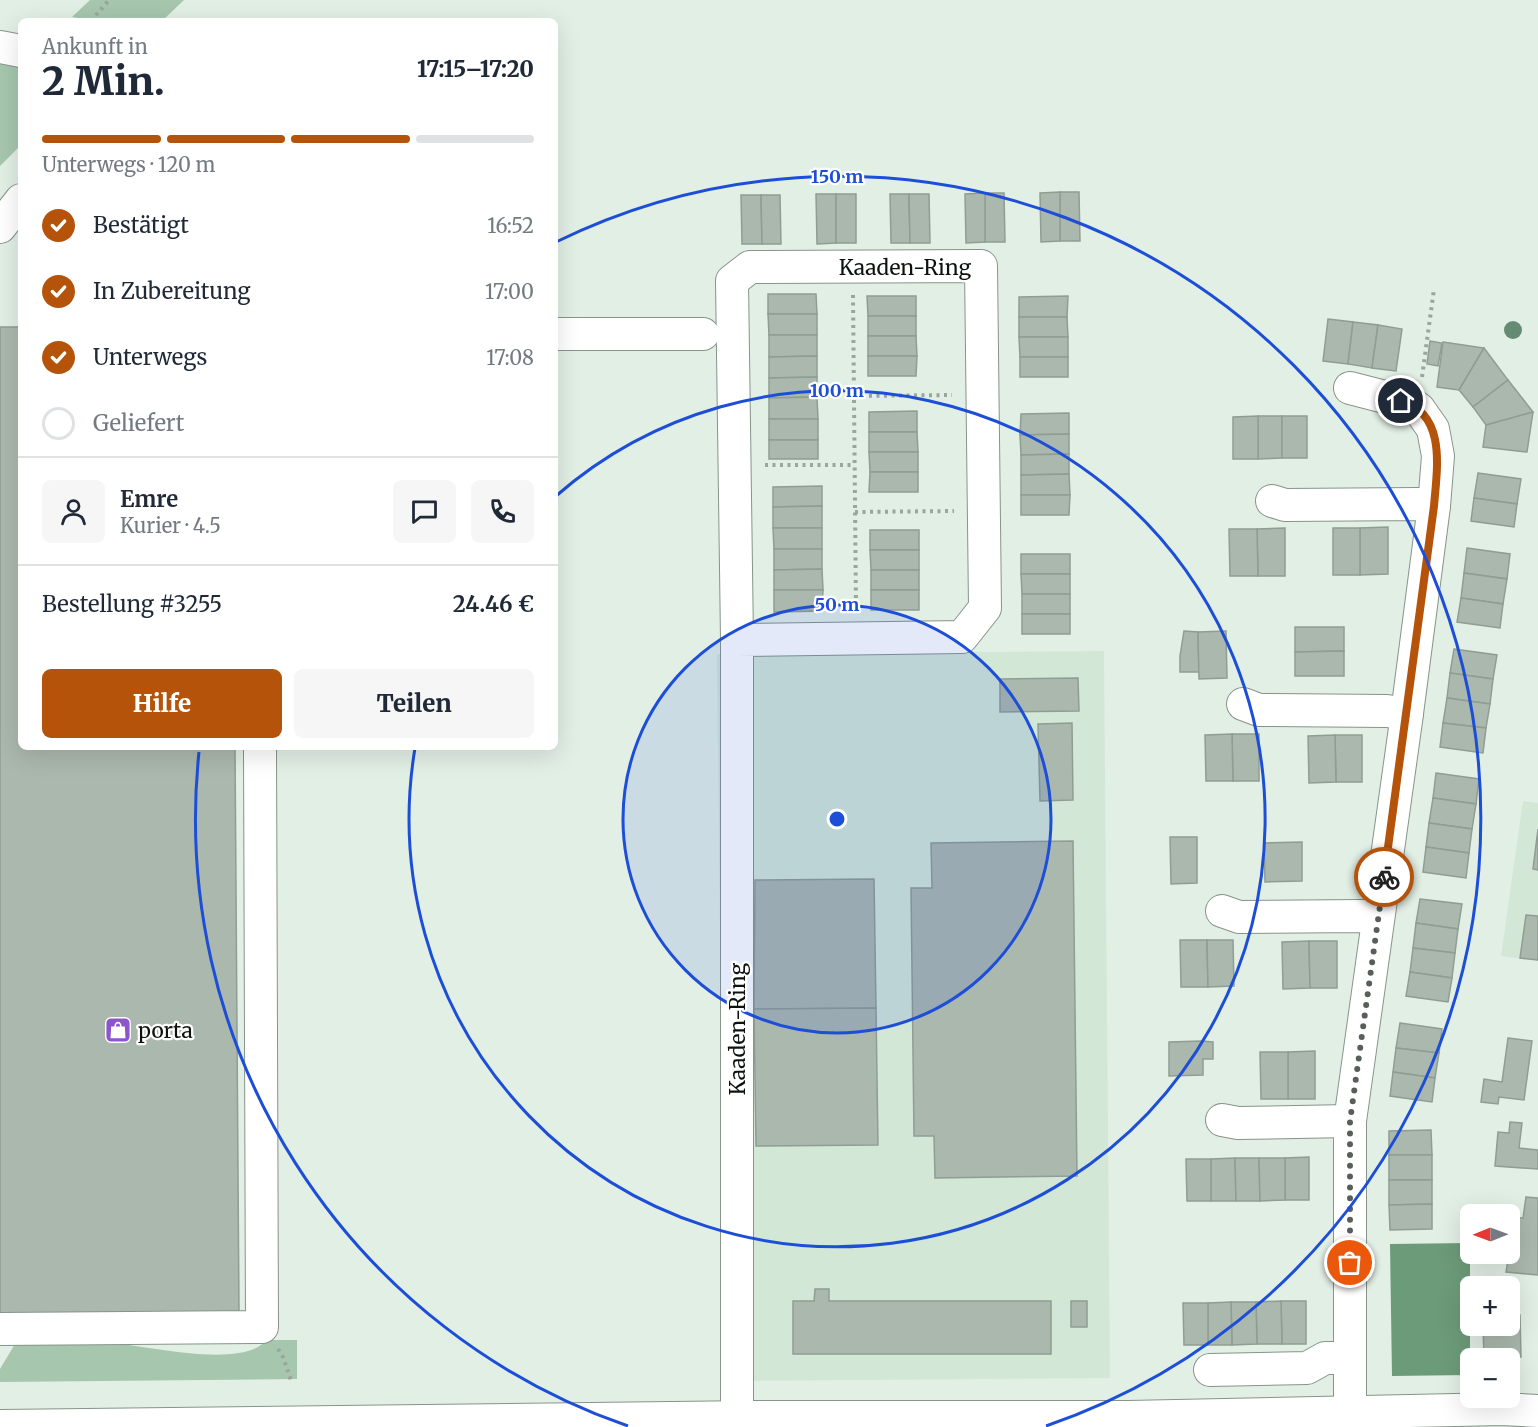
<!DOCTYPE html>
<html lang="de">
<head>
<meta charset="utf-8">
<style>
	body { margin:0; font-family:Merriweather,serif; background:#f6f6f7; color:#1f2937; height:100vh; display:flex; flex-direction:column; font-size:22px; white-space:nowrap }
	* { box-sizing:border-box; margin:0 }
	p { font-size:20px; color:#747a83 }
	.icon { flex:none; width:33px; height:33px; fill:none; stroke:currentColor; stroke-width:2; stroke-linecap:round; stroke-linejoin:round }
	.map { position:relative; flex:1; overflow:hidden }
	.details { position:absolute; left:18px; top:18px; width:540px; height:732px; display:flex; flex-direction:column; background:#fff; border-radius:9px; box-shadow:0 6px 24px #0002 }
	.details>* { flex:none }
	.needle { width:39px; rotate:269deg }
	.buttons { position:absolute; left:1460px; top:1204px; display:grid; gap:12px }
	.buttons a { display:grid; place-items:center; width:60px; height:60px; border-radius:9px; background:#fff; box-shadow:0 6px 24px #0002; font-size:30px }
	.pin { position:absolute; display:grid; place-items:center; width:51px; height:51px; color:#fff; margin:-26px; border:3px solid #fff; border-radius:50%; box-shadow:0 2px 6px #0007 }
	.courier { position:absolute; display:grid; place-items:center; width:60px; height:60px; margin:-30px; border:4px solid #b45309; border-radius:50%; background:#fff; color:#222; box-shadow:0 2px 8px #0007 }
	.summary em { font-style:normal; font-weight:800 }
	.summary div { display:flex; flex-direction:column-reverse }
	.summary { display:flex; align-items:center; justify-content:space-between; height:102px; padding:0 24px }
	h1 { font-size:39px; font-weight:800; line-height:45px }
	.bar { display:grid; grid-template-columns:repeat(4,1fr); gap:9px 6px; align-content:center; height:72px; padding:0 24px }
	.bar i { height:8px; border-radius:4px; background:#e0e1e3 }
	.bar .on { background:#b45309 }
	.bar p { grid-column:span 4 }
	.line { display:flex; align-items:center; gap:15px; padding:0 24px; border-top:2px solid #e0e1e3 }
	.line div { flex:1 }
	.round { display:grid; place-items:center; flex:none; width:63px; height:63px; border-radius:9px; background:#f6f6f7 }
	ol { padding:0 24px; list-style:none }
	li { display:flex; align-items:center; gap:18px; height:66px }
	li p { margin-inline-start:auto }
	li .icon { padding:6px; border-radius:50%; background:#b45309; color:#fff; stroke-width:4 }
	li:last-child { color:#747a83 }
	li i { width:33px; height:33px; border:3px solid #e0e1e3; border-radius:50% }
	.action { display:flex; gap:12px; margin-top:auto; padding:12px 24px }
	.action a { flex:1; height:69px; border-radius:9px; background:#b45309; color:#fff; font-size:24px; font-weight:800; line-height:69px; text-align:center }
	.action a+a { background:#f6f6f7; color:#1f2937 }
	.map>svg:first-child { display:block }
</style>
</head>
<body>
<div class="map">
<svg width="1538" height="1427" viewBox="0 0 1538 1427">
	<rect width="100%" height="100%" fill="#e2efe5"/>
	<!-- built -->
	<g fill="#d3e7d7">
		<path d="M1104,651l6,727 -385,3 -8,-727z"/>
		<path d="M1523,801l15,2v158l-37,-5z"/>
	</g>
	<!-- green -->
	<g fill="#a6c6ae">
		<path d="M90,0h94l-22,21h-65l-25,-4z"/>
		<path d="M0,61l21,4v80l-21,21z"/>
		<path d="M266,1340h31v39l-297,3v-13l15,-25c31,-1 64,-3 96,-1 33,2 133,27 155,-3z"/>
	</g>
	<!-- water -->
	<path fill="#6c9b79" d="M1470,1243v132l-78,1 -2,-132z"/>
	<!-- building -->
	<g fill="#abb8ad" stroke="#909d93" stroke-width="1.5">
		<path d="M1060,192h19l1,49h-20z"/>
		<path d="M1060,192v49l-19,1 -1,-49z"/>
		<path d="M985,193h19l1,49h-20z"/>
		<path d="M985,193v49l-19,1 -1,-49z"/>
		<path d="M816,194h20v49l-19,1z"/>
		<rect x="836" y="194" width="20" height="49"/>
		<path d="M890,194h19l1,49h-19z"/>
		<path d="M909,194h20l1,49h-20z"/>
		<path d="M741,195h20l1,49h-20z"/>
		<path d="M761,195h19l1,49h-19z"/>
		<path d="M768,294h48l1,20h-49z"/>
		<path d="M867,296h49v20h-48z"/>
		<path d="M1068,296l-1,21h-48v-20z"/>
		<path d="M768,314h49v21h-48z"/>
		<rect x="868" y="316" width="48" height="20"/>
		<path d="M1019,317h48l1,20h-49z"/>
		<path d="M1328,319l25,3 -5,42 -25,-3z"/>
		<path d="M1353,322l25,3 -6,43 -24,-4z"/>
		<path d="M1378,325l24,4 -6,42 -24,-3z"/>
		<path d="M0,327h21v420h214l4,566 -239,2z"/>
		<path d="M769,335h48v21l-48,1z"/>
		<path d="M868,336h48l1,20h-49z"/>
		<path d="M1019,337h49v20h-48z"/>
		<path d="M1430,341l12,2 -4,23 -11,-2z"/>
		<path d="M1443,342l41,6 -25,42 -22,-3z"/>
		<path d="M1484,348l24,32 -35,27 -14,-17z"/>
		<path d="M817,356v21l-48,1v-21z"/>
		<path d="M868,356h49l-1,20h-48z"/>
		<rect x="1020" y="357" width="48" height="20"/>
		<path d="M817,377v20l-48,1v-20z"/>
		<path d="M1508,380l25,32 -47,13 -13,-18z"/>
		<path d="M817,397l1,22h-49v-21z"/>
		<path d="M917,411v21h-48v-20z"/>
		<path d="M1533,412l-6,40 -44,-5 3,-22z"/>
		<path d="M1069,413v21l-49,1 1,-21z"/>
		<path d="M1258,416h24v42l-24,1z"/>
		<path d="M1258,416v43h-25v-42z"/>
		<rect x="1282" y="416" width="25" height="42"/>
		<rect x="769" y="419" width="49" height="21"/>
		<path d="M869,432h48l1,20h-49z"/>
		<path d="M1069,434v20l-48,1 -1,-20z"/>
		<rect x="769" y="440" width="49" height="19"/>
		<path d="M869,452h49v20h-48z"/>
		<path d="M1069,454v20l-48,1v-20z"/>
		<path d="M870,472h48v20h-49z"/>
		<path d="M1478,473l43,6 -4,25 -43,-6z"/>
		<path d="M1069,474l1,21h-49v-20z"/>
		<path d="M822,486v20l-49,1v-20z"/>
		<path d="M1021,495h49l-1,20h-48z"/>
		<path d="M1474,498l43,6 -3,23 -43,-6z"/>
		<path d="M822,506v22h-49v-21z"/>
		<path d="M1388,527v47l-28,1v-47z"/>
		<path d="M773,528h49v21h-48z"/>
		<path d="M1285,528v48h-27l-1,-47z"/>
		<rect x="1333" y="528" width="27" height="47"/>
		<path d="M1229,529h28l1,47h-28z"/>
		<rect x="870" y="530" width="49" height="20"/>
		<path d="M1467,548l43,6 -3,25 -43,-6z"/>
		<path d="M774,549h48v20l-48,1z"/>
		<path d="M870,550h49v20h-48z"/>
		<rect x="1021" y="554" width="49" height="20"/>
		<path d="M822,569l1,21h-49v-20z"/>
		<rect x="871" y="570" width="48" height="20"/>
		<path d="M1464,573l43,6 -4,25 -42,-6z"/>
		<path d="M1021,574h49v20h-48z"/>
		<path d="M774,590h49l-1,21 -48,1z"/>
		<rect x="871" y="590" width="48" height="20"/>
		<rect x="1022" y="594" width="48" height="20"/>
		<path d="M1461,598l42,6 -3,24 -43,-6z"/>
		<rect x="1022" y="614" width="48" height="20"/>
		<path d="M1295,627h49v24l-49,1z"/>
		<path d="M1184,631l14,1 1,40h-19v-16z"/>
		<path d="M1226,631l1,47 -28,1 -1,-47z"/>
		<path d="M1454,649l43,6 -4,24 -43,-6z"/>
		<path d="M1344,651v25h-49v-24z"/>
		<path d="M1450,673l43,6 -3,25 -43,-6z"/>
		<path d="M1078,678l1,33 -79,1v-33z"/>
		<path d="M1447,698l43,6 -4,24 -43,-5z"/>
		<path d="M1072,723l1,77 -33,1 -2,-77z"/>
		<path d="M1443,723l43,5 -3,25 -43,-6z"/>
		<path d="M1232,734h27v47h-26z"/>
		<path d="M1232,734l1,47h-27l-1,-46z"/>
		<path d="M1335,735h27v47h-26z"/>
		<path d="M1335,735l1,47 -27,1 -1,-47z"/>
		<path d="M1436,773l43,6 -3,25 -43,-6z"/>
		<path d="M1433,798l43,6 -4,25 -43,-6z"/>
		<path d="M1429,823l43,6 -3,24 -43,-6z"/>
		<path d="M1538,829v41l-5,-1z"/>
		<path d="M1170,837h27v46l-26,1z"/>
		<path d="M1073,841l4,335 -142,2 -1,-42h-20l-3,-248h21l-1,-45z"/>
		<path d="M1302,842v39l-37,1 -1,-39z"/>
		<path d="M1426,847l43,6 -3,25 -43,-6z"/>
		<path d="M874,879l2,129 -122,1 1,-129z"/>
		<path d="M1420,899l42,5 -4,25 -42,-6z"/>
		<path d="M1526,915l12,1v44l-18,-2z"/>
		<path d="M1416,923l42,6 -3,24 -42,-5z"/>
		<path d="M1180,940h27l1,47h-27z"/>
		<path d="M1207,940h26l1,46 -26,1z"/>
		<path d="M1309,941l1,47 -27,1 -1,-47z"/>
		<path d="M1309,941h28v47h-27z"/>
		<path d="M1413,948l42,5 -3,25 -42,-6z"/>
		<path d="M1410,972l42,6 -4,24 -42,-6z"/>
		<path d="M876,1008l2,137 -122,1 -2,-137z"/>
		<path d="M1400,1023l42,6 -3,24 -43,-5z"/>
		<path d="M1508,1038l24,3 -8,59 -25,-3 -1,7 -17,-2 3,-23 18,3z"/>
		<path d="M1202,1041l11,1v17h-10v16l-34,1v-34z"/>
		<path d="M1396,1048l43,5 -4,25 -42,-6z"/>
		<path d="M1315,1051v48h-27v-47z"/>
		<path d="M1260,1052h28v47h-27z"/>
		<path d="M1393,1072l42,6 -3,24 -42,-6z"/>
		<path d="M1510,1122l12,1 -3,25 19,2v19l-43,-3 3,-34 11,1z"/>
		<path d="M1431,1130l1,25h-43v-24z"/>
		<rect x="1389" y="1155" width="43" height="25"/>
		<path d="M1309,1157v43h-24v-42z"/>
		<path d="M1235,1158l1,43h-25v-42z"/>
		<path d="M1235,1158h24l1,43h-24z"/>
		<path d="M1259,1158h26v42l-25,1z"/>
		<path d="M1186,1159h25v42h-24z"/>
		<path d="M1389,1180h43v24l-43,1z"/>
		<path d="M1526,1197l12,1v77l-32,-3 3,-18v-37l14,1z"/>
		<path d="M1432,1204v25l-42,1 -1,-25z"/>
		<path d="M815,1289h14v12h222v53h-258v-53h21z"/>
		<rect x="1071" y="1301" width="16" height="26"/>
		<path d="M1281,1301h25v43h-24z"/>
		<path d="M1281,1301l1,43h-25l-1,-42z"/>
		<path d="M1231,1302h25l1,42 -25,1z"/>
		<path d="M1231,1302l1,43h-24v-42z"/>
		<path d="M1183,1303h25v42h-24z"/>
		<path d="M1509,1315h11l1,42 -37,1 -1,-32h26z"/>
	</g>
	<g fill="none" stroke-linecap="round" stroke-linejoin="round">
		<defs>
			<g id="minor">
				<path d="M0,47l21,4"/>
				<path d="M0,227l21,-27"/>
				<path d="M555,334h148"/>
				<path d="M1350,388l62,16 7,5 14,20 5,27 -4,50 -28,215 -56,400v292"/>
				<path d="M1272,501l13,4 134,-1 15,2"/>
				<path d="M737,640l225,-3 23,-29 -4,-342 -231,1 -18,14 5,359v778"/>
				<path d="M1243,704l16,6 128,1 20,3"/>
				<path d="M1222,911l17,6 123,-1 16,2"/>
				<path d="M1222,1120l16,3 112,-2"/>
				<path d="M0,1329l262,-2 -2,-580"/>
				<path d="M1210,1370l97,-2 18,-10h25"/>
				<path d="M0,1426l753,-9h375l374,-8 36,2"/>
			</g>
		</defs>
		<!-- minor casing -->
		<use href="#minor" stroke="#87948a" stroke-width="34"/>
		<!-- path -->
		<g stroke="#9aa59d" stroke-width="4" stroke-dasharray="3 4.5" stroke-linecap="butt">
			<path d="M91,21l18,-21"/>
			<path d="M853,295l3,313"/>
			<path d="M1422,377l12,-88"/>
			<path d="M854,396l98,-1"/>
			<path d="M765,465h90"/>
			<path d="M855,512l99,-1"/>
			<path d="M278,1349l5,8 9,26"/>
		</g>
		<!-- minor -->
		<use href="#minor" stroke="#fff" stroke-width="32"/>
	</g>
	<!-- trees -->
	<circle fill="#668b74" cx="1513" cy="330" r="9"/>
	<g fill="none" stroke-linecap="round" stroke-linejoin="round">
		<!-- done -->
		<path stroke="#585f59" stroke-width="6" stroke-dasharray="0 10.8" d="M1350,1263v-142l34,-244"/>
		<!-- route -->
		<path stroke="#b45309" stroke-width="8" d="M1384,877l50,-371c3,-37 13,-92 -33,-105"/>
	</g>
	<!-- distance rings -->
	<circle cx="837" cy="819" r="214" fill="#1d4ed8" fill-opacity=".12"/>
	<g fill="none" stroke="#1d4ed8" stroke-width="3">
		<circle cx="837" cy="819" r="214"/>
		<path d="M556 496A428 428 0 1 1 415 748"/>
		<path d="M628 1426A642 642 0 0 1 199 752M556 242A642 642 0 1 1 1046 1426"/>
	</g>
	<!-- icons -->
	<defs>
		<symbol id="shop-square" viewBox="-11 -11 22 22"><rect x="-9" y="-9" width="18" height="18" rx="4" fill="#8c55cc" stroke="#fff"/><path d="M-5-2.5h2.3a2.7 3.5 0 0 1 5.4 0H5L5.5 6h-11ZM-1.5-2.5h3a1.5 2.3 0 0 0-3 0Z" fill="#fff"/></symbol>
	</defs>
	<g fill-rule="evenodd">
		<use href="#shop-square" x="103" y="1015" width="30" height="30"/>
	</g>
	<g text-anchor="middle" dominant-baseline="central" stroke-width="4.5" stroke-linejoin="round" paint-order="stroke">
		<!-- street labels -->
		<g font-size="21" fill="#0d120e" stroke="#fff">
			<text x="905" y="267">Kaaden-Ring</text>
			<text transform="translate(737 1029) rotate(-90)">Kaaden-Ring</text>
		</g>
		<!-- poi labels -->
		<g font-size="21" fill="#0d120e" stroke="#fff" text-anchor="start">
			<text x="138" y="1030">porta</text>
		</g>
	</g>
	<circle cx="837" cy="819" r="9" fill="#1d4ed8" stroke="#fff" stroke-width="3"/>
	<g font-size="18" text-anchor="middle" font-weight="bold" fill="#1d4ed8" stroke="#fff" stroke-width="4.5" stroke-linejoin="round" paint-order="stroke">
		<text x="837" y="183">150 m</text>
		<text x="837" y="397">100 m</text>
		<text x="837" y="611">50 m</text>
	</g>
</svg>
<div class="buttons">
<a><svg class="needle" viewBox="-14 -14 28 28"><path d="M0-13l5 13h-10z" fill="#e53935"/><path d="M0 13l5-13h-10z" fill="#747a83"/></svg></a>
<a>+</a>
<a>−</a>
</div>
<div class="pin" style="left:1350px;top:1263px;background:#ea580c"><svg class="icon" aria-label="bag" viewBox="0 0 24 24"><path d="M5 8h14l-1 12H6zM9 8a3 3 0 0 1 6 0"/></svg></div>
<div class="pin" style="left:1401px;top:401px;background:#1f2937"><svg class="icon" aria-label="home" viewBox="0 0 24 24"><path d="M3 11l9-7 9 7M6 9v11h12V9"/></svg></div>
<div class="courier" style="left:1384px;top:877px"><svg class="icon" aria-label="bike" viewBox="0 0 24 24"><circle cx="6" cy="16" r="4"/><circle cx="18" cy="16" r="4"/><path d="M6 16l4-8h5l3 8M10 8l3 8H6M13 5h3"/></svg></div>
<section class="details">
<div class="summary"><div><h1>2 Min.</h1><p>Ankunft in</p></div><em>17:15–17:20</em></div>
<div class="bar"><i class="on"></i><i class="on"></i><i class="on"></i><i></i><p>Unterwegs · 120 m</p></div>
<ol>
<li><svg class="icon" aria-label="check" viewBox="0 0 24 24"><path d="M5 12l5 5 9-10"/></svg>Bestätigt<p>16:52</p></li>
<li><svg class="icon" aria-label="check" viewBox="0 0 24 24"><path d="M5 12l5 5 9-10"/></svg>In Zubereitung<p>17:00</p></li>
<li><svg class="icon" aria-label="check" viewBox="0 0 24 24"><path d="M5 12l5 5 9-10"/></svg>Unterwegs<p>17:08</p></li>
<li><i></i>Geliefert</li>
</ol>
<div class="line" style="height:108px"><a class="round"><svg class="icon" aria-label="person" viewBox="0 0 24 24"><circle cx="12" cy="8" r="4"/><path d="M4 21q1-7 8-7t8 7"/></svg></a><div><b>Emre</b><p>Kurier · 4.5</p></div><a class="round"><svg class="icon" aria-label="chat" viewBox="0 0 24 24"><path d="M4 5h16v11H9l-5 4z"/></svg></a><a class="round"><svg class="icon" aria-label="phone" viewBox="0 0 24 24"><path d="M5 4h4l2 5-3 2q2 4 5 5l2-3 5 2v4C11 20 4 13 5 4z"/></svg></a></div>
<div class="line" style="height:78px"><div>Bestellung #3255</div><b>24.46 €</b></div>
<div class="action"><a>Hilfe</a><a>Teilen</a></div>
</section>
</div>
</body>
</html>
